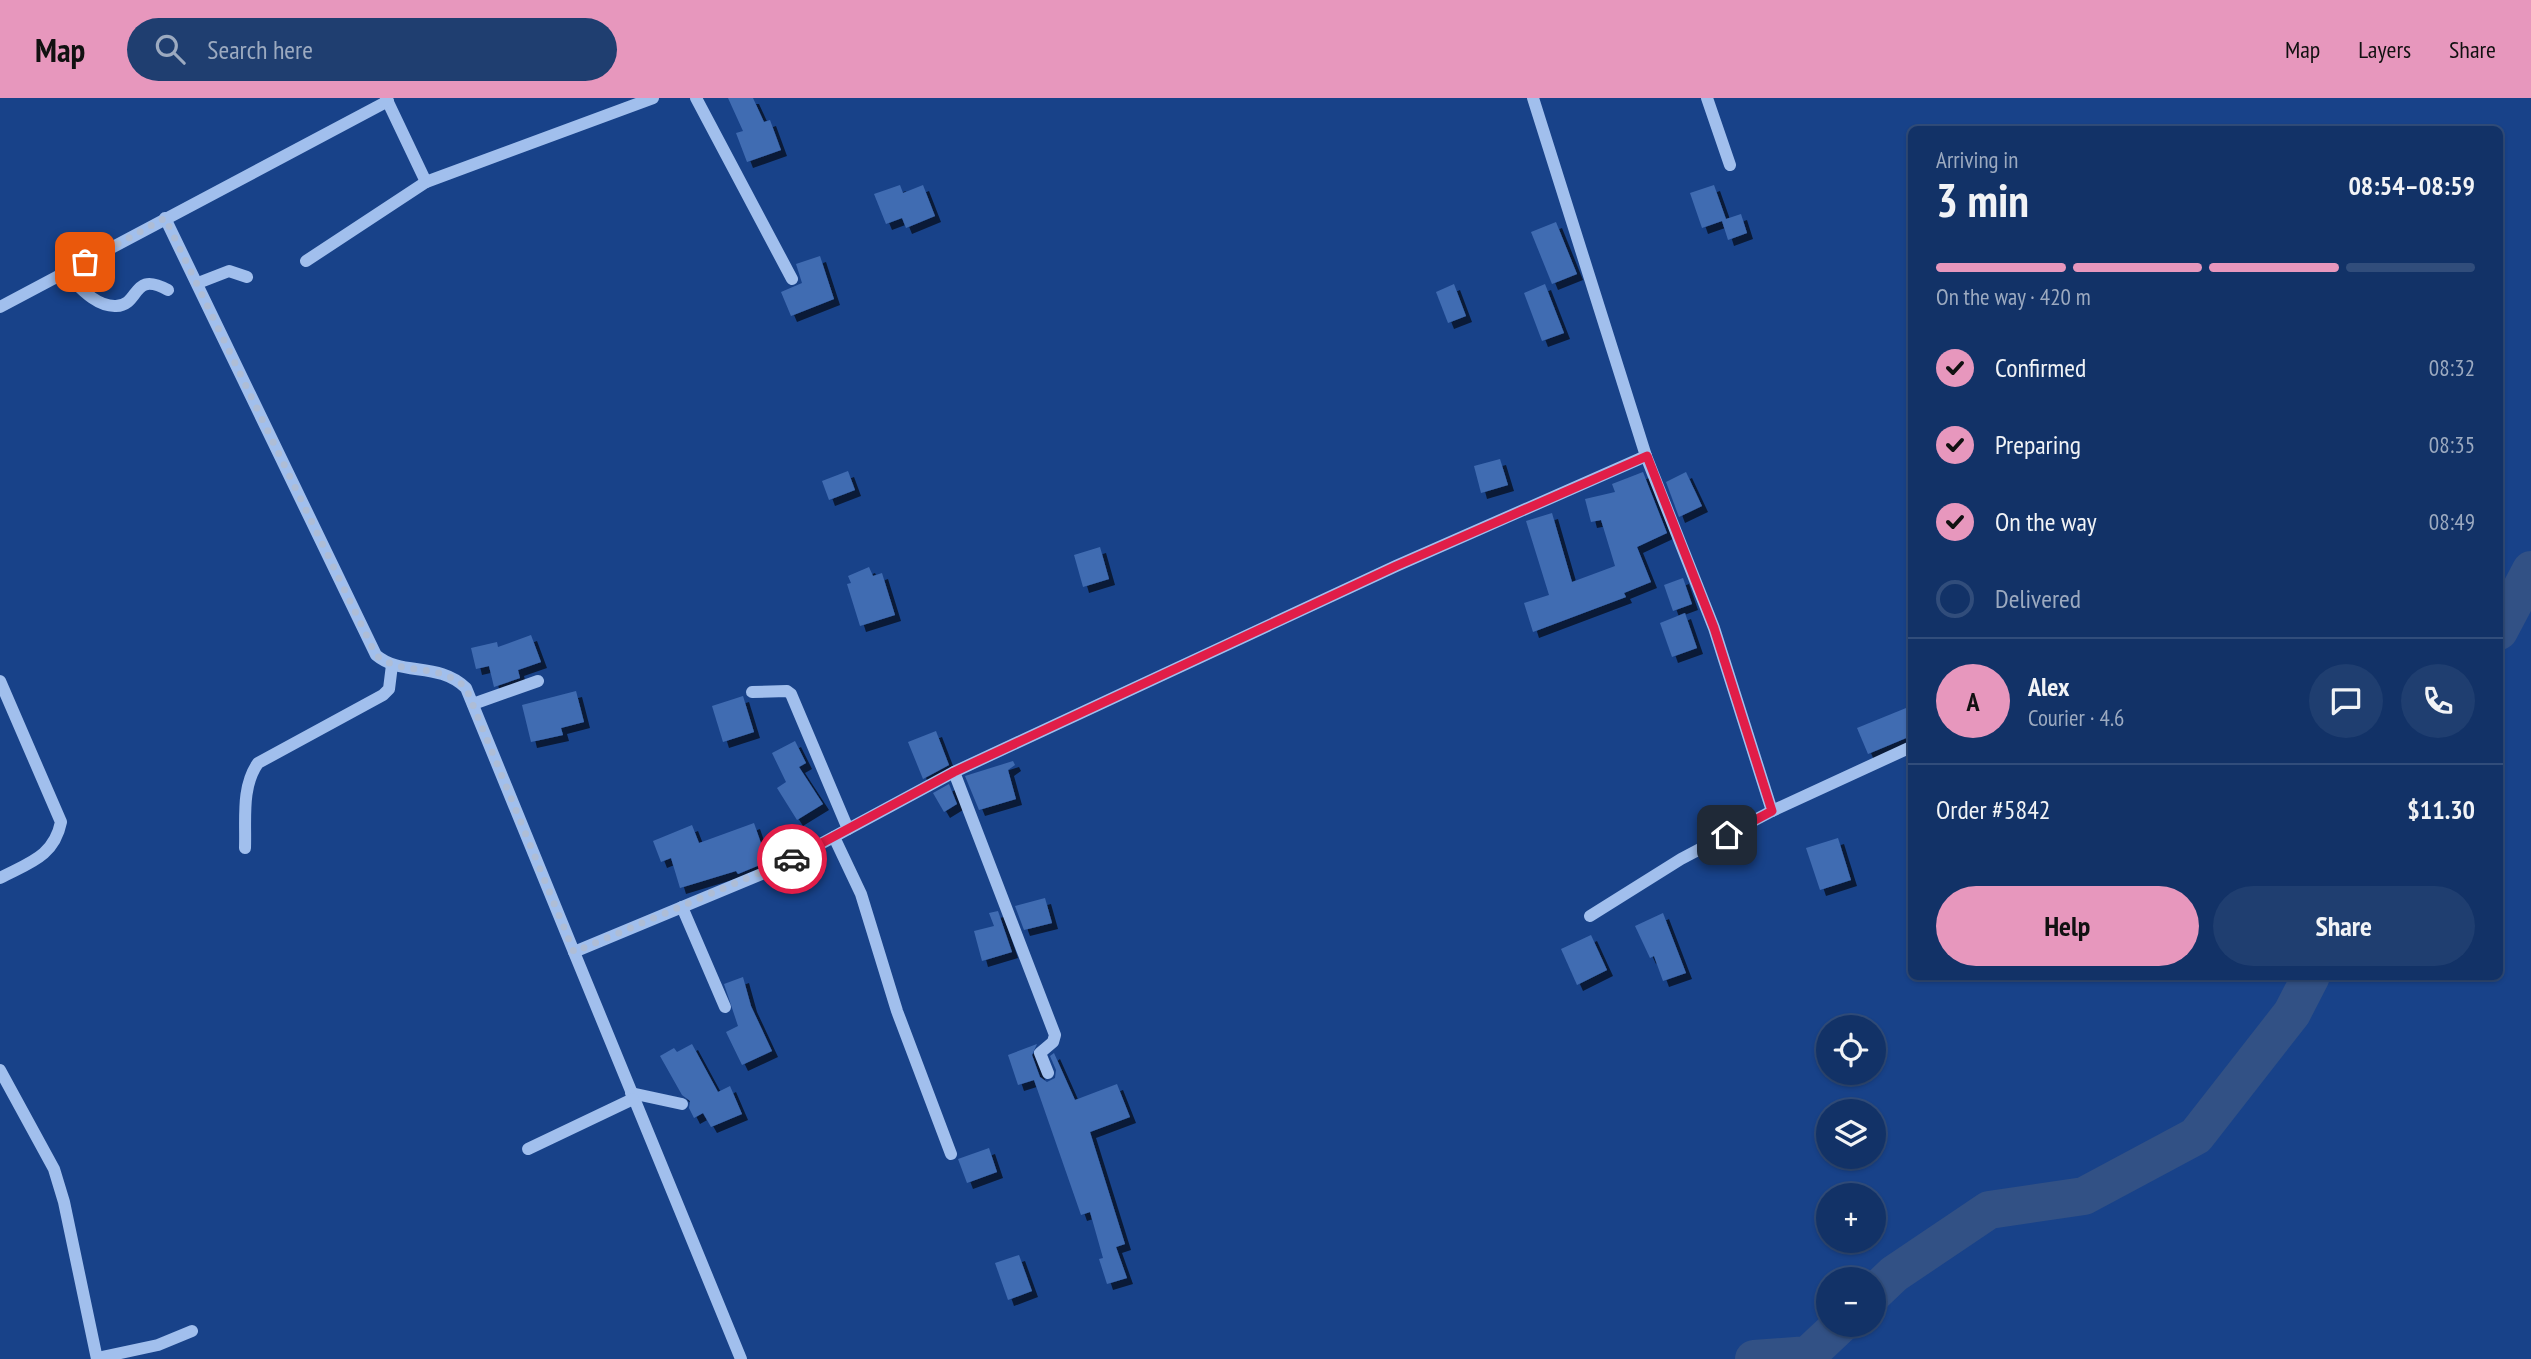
<!DOCTYPE html>
<html lang="en">
<head>
<meta charset="utf-8">
<style>
	body { margin:0; font-family:"PT Sans Narrow",sans-serif; background:#1f3e70; color:#f1f3f6; height:100vh; display:flex; flex-direction:column; font-size:26px; white-space:nowrap }
	* { box-sizing:border-box; margin:0 }
	p { font-size:23px; color:#9caac0 }
	.icon { flex:none; width:38px; height:38px; fill:none; stroke:currentColor; stroke-width:2; stroke-linecap:round; stroke-linejoin:round }
	.map { position:relative; flex:1; overflow:hidden }
	.details { position:absolute; left:1908px; top:28px; width:595px; height:854px; display:flex; flex-direction:column; background:#123267; border-radius:10px; box-shadow:0 2px 5px #0004,0 0 0 2px #314d7b }
	.details>* { flex:none }
	.tools { position:absolute; left:1816px; top:917px; display:grid; gap:14px }
	.tools a { display:grid; place-items:center; width:70px; height:70px; border-radius:50%; background:#123267; box-shadow:0 2px 5px #0004,0 0 0 2px #314d7b; font-size:35px }
	.pin { position:absolute; display:grid; place-items:center; width:60px; height:60px; color:#fff; margin:-30px; border-radius:14px; box-shadow:0 4px 10px #0006 }
	.courier { position:absolute; display:grid; place-items:center; width:70px; height:70px; margin:-35px; border:5px solid #e11d48; border-radius:50%; background:#fff; color:#222; box-shadow:0 2px 9px #0007 }
	.head em { font-style:normal; font-weight:600 }
	.head div { display:flex; flex-direction:column-reverse }
	.head { display:flex; align-items:center; justify-content:space-between; height:119px; padding:0 28px }
	h1 { font-size:46px; font-weight:600; line-height:52px }
	.bar { display:grid; grid-template-columns:repeat(4,1fr); gap:10px 7px; align-content:center; height:84px; padding:0 28px }
	.bar i { height:9px; border-radius:5px; background:#314d7b }
	.bar .current { background:#e797bd }
	.bar p { grid-column:span 4 }
	.line { display:flex; align-items:center; gap:18px; padding:0 28px; border-top:2px solid #314d7b }
	.line div { flex:1 }
	.round { display:grid; place-items:center; flex:none; width:74px; height:74px; border-radius:37px; background:#1f3e70 }
	ol { padding:0 28px; list-style:none }
	li { display:flex; align-items:center; gap:21px; height:77px }
	li p { margin-inline-start:auto }
	li .icon { padding:7px; border-radius:50%; background:#e797bd; color:#111; stroke-width:4 }
	li:last-child { color:#9caac0 }
	li i { width:38px; height:38px; border:4px solid #314d7b; border-radius:50% }
	.cta { display:flex; gap:14px; margin-top:auto; padding:14px 28px }
	.cta a { flex:1; height:80px; border-radius:42px; background:#e797bd; color:#111; font-size:28px; font-weight:600; line-height:80px; text-align:center }
	.cta a+a { background:#1f3e70; color:#f1f3f6 }
	header { display:flex; align-items:center; gap:42px; box-sizing:border-box; height:98px; padding:0 35px; background:#e797bd; color:#111 }
	header strong { font-size:33px }
	nav { display:flex; gap:38px; margin-inline-start:auto; font-size:24px }
	.search { width:490px; height:63px; background:#1f3e70; display:flex; align-items:center; gap:18px; box-sizing:border-box; padding:0 24px; border-radius:38px; color:#9caac0; font-size:26px }
	.map>svg:first-child { display:block }
</style>
</head>
<body>
<header>
<strong>Map</strong>
<div class="search"><svg class="icon" aria-label="search" viewBox="0 0 24 24"><circle cx="10" cy="10" r="6"/><path d="M15 15l6 6"/></svg>Search here</div>
<nav><a>Map</a><a>Layers</a><a>Share</a></nav>
</header>
<div class="map">
<svg width="2531" height="1261" viewBox="0 0 2531 1261">
	<defs>
		<filter id="shadow"><feDropShadow dx="6" dy="6" stdDeviation="0" flood-color="#0009"/></filter>
	</defs>
	<rect width="100%" height="100%" fill="#184289"/>
	<g fill="none" stroke-linecap="round" stroke-linejoin="round">
		<!-- stream -->
		<path stroke="#93b9f0" stroke-width="6" d="M1808,1257l4,4"/>
		<!-- river -->
		<g stroke="#325185" stroke-width="38">
			<path d="M2499,533l32,-61"/>
			<path d="M1874,1195l20,-19 95,-64 95,-14 112,-60 96,-123 19,-37"/>
			<path d="M1754,1261l54,-4 32,-30"/>
		</g>
	</g>
	<!-- building -->
	<g fill="#416cb2" filter="url(#shadow)">
		<path d="M728,0h25l11,24 6,-2 11,30 -34,12 -11,-29 7,-2z"/>
		<path d="M900,87l3,8 20,-8 12,31 -29,12 -4,-10 -16,6 -12,-30z"/>
		<path d="M1714,87l12,34 15,-5 6,19 -19,7 -6,-19 -20,7 -12,-35z"/>
		<path d="M1556,124l21,52 -25,10 -21,-52z"/>
		<path d="M820,158l14,43 -43,17 -10,-24 21,-9 -6,-19z"/>
		<path d="M1454,186l12,32 -18,7 -12,-31z"/>
		<path d="M1545,186l19,49 -22,8 -18,-48z"/>
		<path d="M1500,361l8,26 -27,8 -7,-27z"/>
		<path d="M848,373l7,19 -26,10 -7,-19z"/>
		<path d="M1643,374l24,61 -30,14 14,35 -27,11 2,4 -93,35 -9,-29 25,-8 -23,-74 26,-8 20,69 43,-16 -14,-46 -10,2 -6,-23 30,-7 -3,-8z"/>
		<path d="M1686,374l16,34 -23,11 -13,-35z"/>
		<path d="M1100,449l9,32 -26,8 -9,-32z"/>
		<path d="M869,469l4,9 9,-3 13,42 -35,11 -13,-42 4,-1 -3,-7z"/>
		<path d="M1683,480l9,26 -19,7 -9,-26z"/>
		<path d="M1685,515l12,35 -25,9 -12,-34z"/>
		<path d="M531,537l10,27 -23,8 2,8 -26,9 -5,-21 -13,3 -5,-21 26,-6 1,5z"/>
		<path d="M576,593l8,31 -23,6 2,7 -32,7 -9,-37z"/>
		<path d="M743,598l11,36 -31,10 -11,-36z"/>
		<path d="M1911,608v30l-43,18 -11,-26z"/>
		<path d="M936,633l13,34 -26,14 -15,-37z"/>
		<path d="M795,643l11,22 -7,4 24,37 -26,16 -20,-32 9,-6 -14,-29z"/>
		<path d="M1013,663l2,4 -7,5 8,29 -37,11 -14,-34z"/>
		<path d="M949,686l8,20 -13,8 -11,-19z"/>
		<path d="M754,725l9,26 6,-2 5,12 -36,15 -2,-3 -56,17 -9,-30 -10,4 -8,-21 39,-16 7,18z"/>
		<path d="M1838,740l13,42 -31,10 -14,-42z"/>
		<path d="M1045,800l7,25 -28,7 -9,-24z"/>
		<path d="M998,813l14,41 -30,9 -8,-30 20,-5 -5,-13z"/>
		<path d="M1663,815l23,60 -23,8 -9,-25 -4,2 -15,-32z"/>
		<path d="M1591,837l16,35 -30,15 -16,-36z"/>
		<path d="M743,879l8,29 21,45 -30,14 -16,-33 12,-6 -14,-42z"/>
		<path d="M692,946l26,48 12,-6 12,28 -31,13 -8,-14 -9,5 -5,-10 1,-7 -8,-6 -22,-39 14,-8 3,4z"/>
		<path d="M1037,946l-5,11 8,22 7,5 8,-4 1,-8 -6,-14 4,-3 21,47 42,-16 13,33 -40,15 35,112 -9,3 11,31 -20,6 -8,-25 4,-1 -13,-46 -9,3 -47,-135 -16,5 -10,-30z"/>
		<path d="M989,1050l8,24 -30,11 -9,-24z"/>
		<path d="M1019,1157l13,36 -24,9 -13,-37z"/>
	</g>
	<g fill="none" stroke-linecap="round" stroke-linejoin="round">
		<!-- minor -->
		<g stroke="#a1bfed" stroke-width="12">
			<path d="M386,0l40,84 227,-84"/>
			<path d="M696,0l96,181"/>
			<path d="M1533,0l113,358 68,172 58,183 139,-64"/>
			<path d="M1707,0l23,67"/>
			<path d="M165,120l211,437c26,22 62,6 90,33l108,264 202,-84 178,-96 442,-206 250,-110"/>
			<path d="M306,163l120,-79"/>
			<path d="M65,175c13,12 30,34 51,33 25,-1 15,-36 52,-16"/>
			<path d="M198,185l31,-12 18,6"/>
			<path d="M0,209l388,-206"/>
			<path d="M0,583l61,141c-7,35 -33,41 -61,56"/>
			<path d="M752,594l35,-1 4,3 57,135"/>
			<path d="M473,606l65,-23"/>
			<path d="M954,674l101,263 -2,7 -13,11 8,20"/>
			<path d="M834,739l27,57 36,117 54,143"/>
			<path d="M245,750c1,-28 -4,-61 13,-85l125,-68 6,-6 3,-24"/>
			<path d="M682,809l43,100"/>
			<path d="M1590,818l91,-57 91,-48"/>
			<path d="M574,854l167,407"/>
			<path d="M0,972l54,99 10,33 33,157"/>
			<path d="M631,995l51,11"/>
			<path d="M528,1051l105,-50"/>
			<path d="M97,1260l61,-13 34,-14"/>
		</g>
	</g>
	<g fill="none" stroke-linecap="round" stroke-linejoin="round">
		<!-- done -->
		<path stroke="#aebdd6" stroke-width="7" stroke-dasharray="0 12.6" d="M85,164l80,-44 211,437c26,22 62,6 90,33l108,264 218,-93"/>
		<!-- route -->
		<path stroke="#e11d48" stroke-width="9" d="M792,761l162,-87 442,-206 251,-110 67,172 58,183 -45,24"/>
	</g>
</svg>
<div class="tools">
<a><svg class="icon" aria-label="locate" viewBox="0 0 24 24"><circle cx="12" cy="12" r="6"/><path d="M12 2v4M12 18v4M2 12h4M18 12h4"/></svg></a>
<a><svg class="icon" aria-label="layers" viewBox="0 0 24 24"><path d="M12 4l9 5-9 5-9-5zM3 14l9 5 9-5"/></svg></a>
<a>+</a>
<a>−</a>
</div>
<div class="pin" style="left:85px;top:164px;background:#ea580c"><svg class="icon" aria-label="bag" viewBox="0 0 24 24"><path d="M5 8h14l-1 12H6zM9 8a3 3 0 0 1 6 0"/></svg></div>
<div class="pin" style="left:1727px;top:737px;background:#1f2937"><svg class="icon" aria-label="home" viewBox="0 0 24 24"><path d="M3 11l9-7 9 7M6 9v11h12V9"/></svg></div>
<div class="courier" style="left:792px;top:761px"><svg class="icon" aria-label="car" viewBox="0 0 24 24"><path d="M5 17H2v-5l4-1 3-4h7l3 4 3 1v5h-3M9 17h6M6 11h13"/><circle cx="7" cy="17" r="2"/><circle cx="17" cy="17" r="2"/></svg></div>
<section class="details">
<div class="head"><div><h1>3 min</h1><p>Arriving in</p></div><em>08:54–08:59</em></div>
<div class="bar"><i class="current"></i><i class="current"></i><i class="current"></i><i></i><p>On the way · 420 m</p></div>
<ol>
<li><svg class="icon" aria-label="check" viewBox="0 0 24 24"><path d="M5 12l5 5 9-10"/></svg>Confirmed<p>08:32</p></li>
<li><svg class="icon" aria-label="check" viewBox="0 0 24 24"><path d="M5 12l5 5 9-10"/></svg>Preparing<p>08:35</p></li>
<li><svg class="icon" aria-label="check" viewBox="0 0 24 24"><path d="M5 12l5 5 9-10"/></svg>On the way<p>08:49</p></li>
<li><i></i>Delivered</li>
</ol>
<div class="line" style="height:126px"><b class="round" style="background:#e797bd;color:#111">A</b><div><b>Alex</b><p>Courier · 4.6</p></div><a class="round"><svg class="icon" aria-label="chat" viewBox="0 0 24 24"><path d="M4 5h16v11H9l-5 4z"/></svg></a><a class="round"><svg class="icon" aria-label="phone" viewBox="0 0 24 24"><path d="M5 4h4l2 5-3 2q2 4 5 5l2-3 5 2v4C11 20 4 13 5 4z"/></svg></a></div>
<div class="line" style="height:91px"><div>Order #5842</div><b>$11.30</b></div>
<div class="cta"><a>Help</a><a>Share</a></div>
</section>
</div>
</body>
</html>
